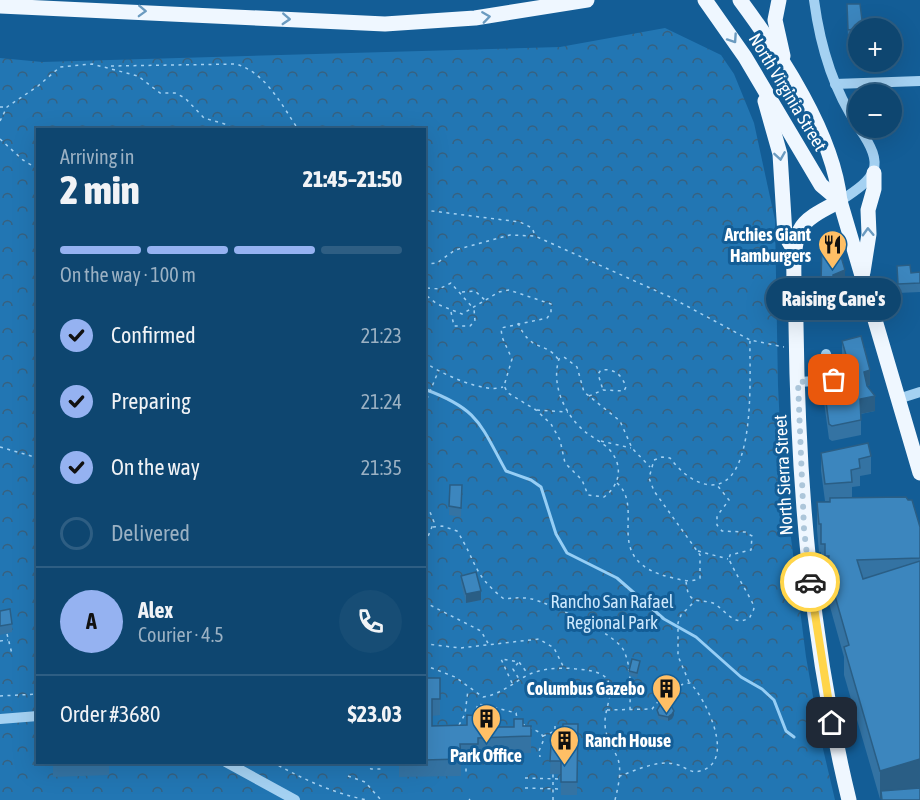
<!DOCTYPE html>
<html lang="en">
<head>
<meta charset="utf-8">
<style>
	body { margin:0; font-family:"Asap Condensed",sans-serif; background:#174d75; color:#f1f3f6; height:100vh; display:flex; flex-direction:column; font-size:22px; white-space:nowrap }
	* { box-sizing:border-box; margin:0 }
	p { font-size:20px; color:#9bb1c3 }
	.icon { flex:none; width:33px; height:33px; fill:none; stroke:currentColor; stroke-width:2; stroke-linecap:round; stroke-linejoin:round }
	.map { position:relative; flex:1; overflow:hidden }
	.panel { position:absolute; left:36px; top:128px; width:390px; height:636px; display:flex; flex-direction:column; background:#0e4670; border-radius:0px; box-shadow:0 6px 24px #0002,0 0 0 2px #2e5e83 }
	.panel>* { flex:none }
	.buttons { position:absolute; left:848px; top:18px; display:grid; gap:12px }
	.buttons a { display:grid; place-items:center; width:54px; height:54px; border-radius:50%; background:#0e4670; box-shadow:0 6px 24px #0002,0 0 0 2px #2e5e83; font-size:30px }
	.pin { position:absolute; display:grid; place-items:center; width:51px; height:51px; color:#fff; margin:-26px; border-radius:12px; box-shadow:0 3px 9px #0006 }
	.courier { position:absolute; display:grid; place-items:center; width:60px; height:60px; margin:-30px; border:4px solid #ffd54a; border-radius:50%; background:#fff; color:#222; box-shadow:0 2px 8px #0007 }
	.bubble { position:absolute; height:42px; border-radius:21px; background:#0e4670; box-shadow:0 6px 24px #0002,0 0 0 2px #2e5e83; font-size:20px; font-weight:800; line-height:42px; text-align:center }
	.head em { font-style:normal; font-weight:800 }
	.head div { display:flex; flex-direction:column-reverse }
	.head { display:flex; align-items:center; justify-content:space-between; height:102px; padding:0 24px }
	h1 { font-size:39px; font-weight:800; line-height:45px }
	.bar { display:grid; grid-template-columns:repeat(4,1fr); gap:9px 6px; align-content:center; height:72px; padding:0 24px }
	.bar i { height:8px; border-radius:4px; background:#2e5e83 }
	.bar .current { background:#95b2f1 }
	.bar p { grid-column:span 4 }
	.line { display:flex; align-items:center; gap:15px; padding:0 24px; border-top:2px solid #2e5e83 }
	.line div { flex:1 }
	.round { display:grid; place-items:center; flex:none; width:63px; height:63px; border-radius:32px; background:#174d75 }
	ol { padding:0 24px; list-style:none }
	li { display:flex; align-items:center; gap:18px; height:66px }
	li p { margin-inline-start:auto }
	li .icon { padding:6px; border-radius:50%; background:#95b2f1; color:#111; stroke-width:4 }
	li:last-child { color:#9bb1c3 }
	li i { width:33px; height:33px; border:3px solid #2e5e83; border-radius:50% }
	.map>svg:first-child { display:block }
</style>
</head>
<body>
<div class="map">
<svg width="920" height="800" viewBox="0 0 920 800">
	<defs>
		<pattern id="park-crowns" width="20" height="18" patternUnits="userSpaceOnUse" patternTransform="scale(1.5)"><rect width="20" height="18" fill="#2276b3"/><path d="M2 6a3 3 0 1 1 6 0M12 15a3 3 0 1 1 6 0" fill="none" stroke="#376180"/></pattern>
	</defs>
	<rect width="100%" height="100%" fill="#135d96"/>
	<!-- park -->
	<path fill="url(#park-crowns)" fill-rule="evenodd" d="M665,28l56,27 13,19 20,49 21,97 3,166 6,121 5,15 17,135 14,79 15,64h-835v-742l42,4 518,-15zM38,129h386v633h-386z"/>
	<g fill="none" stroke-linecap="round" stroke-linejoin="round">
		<!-- stream -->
		<path stroke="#96cef5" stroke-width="3" d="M424,389c55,20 56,35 82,82l25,9 10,7 15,47 11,19 50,25 47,41 32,18 45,40 21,12 12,11 12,31 8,6"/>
		<!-- path -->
		<g stroke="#a4d1f2" stroke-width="1.5" stroke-dasharray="3 4.5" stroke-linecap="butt">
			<path d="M111,66l125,-2c30,9 45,40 62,65"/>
			<path d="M0,107h7"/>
			<path d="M0,121l7,-14 31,-21 22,-19 32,-3 46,12 22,17h15l10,5 19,20 24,7 3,4"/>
			<path d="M0,139l23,21 15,9"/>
			<path d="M424,210l96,12 12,6 3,7"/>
			<path d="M424,264l13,-1 18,-13 55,-15 25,1 135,61 80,43 34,7"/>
			<path d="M424,267l3,29h-3"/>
			<path d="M427,288l12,1 12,-6 22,25"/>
			<path d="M462,292l13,-1 11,10"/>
			<path d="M427,296l10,8 25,10 37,-22 10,-2 42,14v9l-4,5 -46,10 1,9 10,22 -8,27 4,7 28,17 15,14 9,16 5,23 17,17 6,15 16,2c16,-12 20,-31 5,-48 -7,-7 -18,-12 -26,-19 -19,-17 -32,-46 -24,-71l5,-2 13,10 7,25 36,29 12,27 18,19"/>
			<path d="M451,312l3,14h16l5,-5 -1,-12"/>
			<path d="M518,323c14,31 26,17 40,36"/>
			<path d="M424,362c16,11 60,32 79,25"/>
			<path d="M589,396l14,-6 21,1 2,-4c-4,-12 -12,-19 -25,-17l-3,4 5,16"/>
			<path d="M424,406l14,-34"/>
			<path d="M537,410l31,2"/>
			<path d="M601,441l30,7"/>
			<path d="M0,447l38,11"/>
			<path d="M617,483c30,27 -19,78 56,95 9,2 19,5 27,0v-23l-46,-64 -5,-13 5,-18 8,-3 8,1c10,13 24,26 41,27 47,1 38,-115 39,-145"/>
			<path d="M424,508l6,4 4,10 -10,24"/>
			<path d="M433,527l9,-1 15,5c20,31 15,43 47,68 10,-1 19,-2 28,0 19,5 85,35 92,52 8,17 6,41 6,60"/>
			<path d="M698,551l30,8"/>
			<path d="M686,582c1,4 1,11 4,14 5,7 15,4 23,7 12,6 22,26 37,14 1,-3 4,-6 4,-10 0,-4 -22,-39 -25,-48l1,-4 21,-5 1,-14 -7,-4 -23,-1 -5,-6v-9l12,-16 -12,-15"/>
			<path d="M424,602l57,29 8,14"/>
			<path d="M7,634l5,20"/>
			<path d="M0,641l8,-1"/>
			<path d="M424,662l3,-18 33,4 79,-9 15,9 10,20"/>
			<path d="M518,663l-5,6 6,10"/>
			<path d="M424,665l31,12 28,20c15,-2 28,-12 41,-20 19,-11 46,-10 68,-6 7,2 15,4 17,13 4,12 -5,27 -4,41 1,14 8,22 13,34 4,13 0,28 -3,41"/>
			<path d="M689,682l-11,-26v-33l3,-8 14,-14"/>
			<path d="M512,683l-11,-24 18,3 9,12"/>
			<path d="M0,696l38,-2"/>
			<path d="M607,710l45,-1c9,-12 22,-25 38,-26 16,16 47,79 10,88 -10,3 -15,-5 -25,-7 -18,-4 -39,6 -55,12"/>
			<path d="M474,716l4,-12 6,1"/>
			<path d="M485,718v-13l31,8 1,5"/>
			<path d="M522,724l19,9 3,6 -5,12 1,6"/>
			<path d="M459,725l6,-11 3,-24"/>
			<path d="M543,736l12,-5v-7"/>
			<path d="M466,761v15"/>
			<path d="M272,762c31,17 60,31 95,38"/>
			<path d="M366,762l5,7h11"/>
			<path d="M348,776l17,6 16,18"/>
			<path d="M525,778l36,1"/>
			<path d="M525,788l35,1"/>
			<path d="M469,800l1,-1"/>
			<path d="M553,800v-26"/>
		</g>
		<!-- minor -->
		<g stroke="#a4d1f2" stroke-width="10">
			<path d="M814,0c6,45 18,88 44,126"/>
			<path d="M835,84l85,-3"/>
			<path d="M840,201c37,-24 46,-34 19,-73"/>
			<path d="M798,382l36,-2 -8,-26"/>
			<path d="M898,399l22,-7"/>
			<path d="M0,719l38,-3"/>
			<path d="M226,762l69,38"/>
		</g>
		<!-- major -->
		<g stroke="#eff7ff" stroke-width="15">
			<path d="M705,0l40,57 76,128 19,16"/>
			<path d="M740,0c40,54 93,133 100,201l80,272"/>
			<path d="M779,0l-4,20 8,36"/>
			<path d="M0,6l385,18 90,-6 112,-18"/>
			<path d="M765,101l15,53 5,81 10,17"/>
			<path d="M840,201c-13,7 -34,16 -40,29 -11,23 -4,70 -4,95 2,160 15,319 53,475"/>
			<path d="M863,272l6,-38 -1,-24 6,-21v-16"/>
		</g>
	</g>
	<!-- wall -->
	<g fill="#3473a3">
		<path d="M847,4l11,24v10h-10z"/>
		<path d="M822,243l23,40 -12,5v7h-12z"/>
		<path d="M897,266l14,7 9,-1v20l-22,1z"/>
		<path d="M842,341l28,44 -3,1 8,25 -14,3v21l-29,6 -3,-2 -5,-37v-15l15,6h13l-10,-37z"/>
		<path d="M821,453l50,3v18l-11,2v10l-8,1v11l68,29v260l-5,2 5,11 -40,-1 -36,-124v-18l-17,-61v-12h-2v-12h-4v-20h-2l-2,-22v-28h13v-1h-5l-4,-30z"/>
		<path d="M462,485l-1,32 -12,-2v-9z"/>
		<path d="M461,576l20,24 -15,3 -5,-19z"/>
		<path d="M0,611l12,13v8l-12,3z"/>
		<path d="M640,665l-3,13 -8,-3v-4z"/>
		<path d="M424,678h16v37l-8,1v10h99v27l-53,1v6h-17v16l-62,1v-12l-17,1 -1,-4h43z"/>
		<path d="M657,710l17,5 -2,4 -4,2 -9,-2 -2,-4z"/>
		<path d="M578,737l-1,58h-16v-21h-11l1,-29 11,1z"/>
		<path d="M53,762h56v13l-56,2z"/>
	</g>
	<!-- shaded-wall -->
	<g fill="#2a5e85">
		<path d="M845,270v13l-12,5v-13z"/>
		<path d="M870,370v15l-6,2v-15z"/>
		<path d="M875,396v15l-15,3v-15z"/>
		<path d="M481,591v9l-15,3v-9z"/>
		<path d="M674,711v4l-2,4 -4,2v-4z"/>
		<path d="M920,759v28l-38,12 -1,-8v8h-1v-28z"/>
	</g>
	<!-- building -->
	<g fill="#3c86be" stroke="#2a5e85" stroke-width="1.5">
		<path d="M847,4h13l3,24 -15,2z"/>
		<path d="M822,243h15l8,27 -12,5v7h-12z"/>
		<path d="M910,265l1,8 9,-1v11l-22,1 -1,-18z"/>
		<path d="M861,336l9,34 -6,2 3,14 8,10 -15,3 1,21 -29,6 -3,-2 -5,-37 9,-3 6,1v8h18l-15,-52z"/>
		<path d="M868,443l3,13 -12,3 1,9 -9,2 1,12 -27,2 -4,-31z"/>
		<path d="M450,485h12l-1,23 -12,-2z"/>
		<path d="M906,497l2,3h4l8,27v31l-63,2 6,19 57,-18v198l-40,12 -36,-124 5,-2 -22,-77 2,-12h-4v-12h-4v-20h-2l-2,-22h13v-4z"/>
		<path d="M476,572l5,19 -15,3 -5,-18z"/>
		<path d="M10,609l2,15 -12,2v-15z"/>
		<path d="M632,659l8,2 -3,12 -8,-2z"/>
		<path d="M424,678h16v21h-8v27l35,-1v-10l27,2v10h20v-8h9v7h8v10l-53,2v6h-18l1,15 -37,1z"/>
		<path d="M670,704l4,7 -2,3 -4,3 -9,-2 -2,-5 3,-5z"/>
		<path d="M563,724h15l-1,58h-16v-21h-11l1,-16 11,1z"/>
		<path d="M920,788v12h-38l-1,-9z"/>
	</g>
	<!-- one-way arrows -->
	<defs><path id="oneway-chevron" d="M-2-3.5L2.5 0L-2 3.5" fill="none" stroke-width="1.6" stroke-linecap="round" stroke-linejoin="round" transform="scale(1.5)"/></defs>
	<g stroke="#6b9bc0">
		<use href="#oneway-chevron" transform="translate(142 11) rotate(2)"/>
		<use href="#oneway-chevron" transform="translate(486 17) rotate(-8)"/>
		<use href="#oneway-chevron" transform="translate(286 19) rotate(3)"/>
		<use href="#oneway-chevron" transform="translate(733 39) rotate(56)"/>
		<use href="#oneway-chevron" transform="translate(780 156) rotate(81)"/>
		<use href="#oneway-chevron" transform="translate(868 232) rotate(-92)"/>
	</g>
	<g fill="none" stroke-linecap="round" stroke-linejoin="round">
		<!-- done -->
		<path stroke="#acc6da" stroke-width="6" stroke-dasharray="0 10.8" d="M810,582l-6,-53 -6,-147 36,-2"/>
		<!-- route -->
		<path stroke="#ffd54a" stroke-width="8" d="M810,582l22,141"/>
	</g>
	<!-- icons -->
	<defs>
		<symbol id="restaurant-pin" viewBox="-11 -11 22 30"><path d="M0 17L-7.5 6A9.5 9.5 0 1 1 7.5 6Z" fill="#ffbf65" stroke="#135d96"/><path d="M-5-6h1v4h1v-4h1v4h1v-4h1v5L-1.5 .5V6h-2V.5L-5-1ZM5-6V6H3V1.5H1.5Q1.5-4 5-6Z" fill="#111"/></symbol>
		<symbol id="building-pin" viewBox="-11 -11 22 30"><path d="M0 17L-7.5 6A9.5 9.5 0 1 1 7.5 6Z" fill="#ffbf65" stroke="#135d96"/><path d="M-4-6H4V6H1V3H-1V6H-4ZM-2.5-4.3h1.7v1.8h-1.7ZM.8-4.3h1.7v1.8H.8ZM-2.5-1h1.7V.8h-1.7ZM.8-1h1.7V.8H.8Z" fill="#111"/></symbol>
	</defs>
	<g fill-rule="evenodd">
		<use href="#restaurant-pin" x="816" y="228" width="33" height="45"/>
		<use href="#building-pin" x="650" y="672" width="33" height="45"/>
		<use href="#building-pin" x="470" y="702" width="33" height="45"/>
		<use href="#building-pin" x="548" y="724" width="33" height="45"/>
	</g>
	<g text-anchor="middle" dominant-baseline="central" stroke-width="6" stroke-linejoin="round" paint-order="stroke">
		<!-- street labels -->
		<g font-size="18" fill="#fff" stroke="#135d96">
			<text transform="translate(788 92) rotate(59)">North Virginia Street</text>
			<text transform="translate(783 475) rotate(-93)">North Sierra Street</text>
		</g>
		<!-- poi labels -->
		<g font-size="18" font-weight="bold" fill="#fff" stroke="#135d96" text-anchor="end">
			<text x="811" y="234">Archies Giant<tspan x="811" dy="21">Hamburgers</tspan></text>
			<text x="645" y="688">Columbus Gazebo</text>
			<text x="585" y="740" text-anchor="start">Ranch House</text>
			<text x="486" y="755" text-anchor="middle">Park Office</text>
		</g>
		<!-- park labels -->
		<g font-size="18" fill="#cce8fd" stroke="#135d96">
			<text x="612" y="601">Rancho San Rafael<tspan x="612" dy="21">Regional Park</tspan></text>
		</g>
	</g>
</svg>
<div class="buttons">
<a>+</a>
<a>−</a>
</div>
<div class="pin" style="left:834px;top:380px;background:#ea580c"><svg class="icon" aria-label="bag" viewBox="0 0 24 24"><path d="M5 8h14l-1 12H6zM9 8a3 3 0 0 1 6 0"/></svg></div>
<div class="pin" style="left:832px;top:723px;background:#1f2937"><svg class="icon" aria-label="home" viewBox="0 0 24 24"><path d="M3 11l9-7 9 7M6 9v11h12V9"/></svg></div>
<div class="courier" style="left:810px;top:582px"><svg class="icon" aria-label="car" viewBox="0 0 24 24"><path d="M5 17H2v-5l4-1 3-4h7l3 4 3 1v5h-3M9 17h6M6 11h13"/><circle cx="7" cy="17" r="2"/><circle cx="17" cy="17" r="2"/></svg></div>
<div class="bubble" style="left:766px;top:278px;width:135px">Raising Cane's</div>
<section class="panel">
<div class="head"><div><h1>2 min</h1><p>Arriving in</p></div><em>21:45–21:50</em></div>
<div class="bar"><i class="current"></i><i class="current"></i><i class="current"></i><i></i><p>On the way · 100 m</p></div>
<ol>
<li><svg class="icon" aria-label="check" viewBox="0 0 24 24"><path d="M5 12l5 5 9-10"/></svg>Confirmed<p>21:23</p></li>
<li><svg class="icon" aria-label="check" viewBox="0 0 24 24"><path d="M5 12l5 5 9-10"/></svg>Preparing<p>21:24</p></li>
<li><svg class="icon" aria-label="check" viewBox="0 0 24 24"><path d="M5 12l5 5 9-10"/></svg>On the way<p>21:35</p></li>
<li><i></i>Delivered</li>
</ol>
<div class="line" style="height:108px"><b class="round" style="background:#95b2f1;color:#111">A</b><div><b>Alex</b><p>Courier · 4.5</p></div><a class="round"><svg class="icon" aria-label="phone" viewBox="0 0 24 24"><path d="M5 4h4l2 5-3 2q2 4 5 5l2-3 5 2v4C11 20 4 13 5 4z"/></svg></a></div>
<div class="line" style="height:78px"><div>Order #3680</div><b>$23.03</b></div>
</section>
</div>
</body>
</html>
